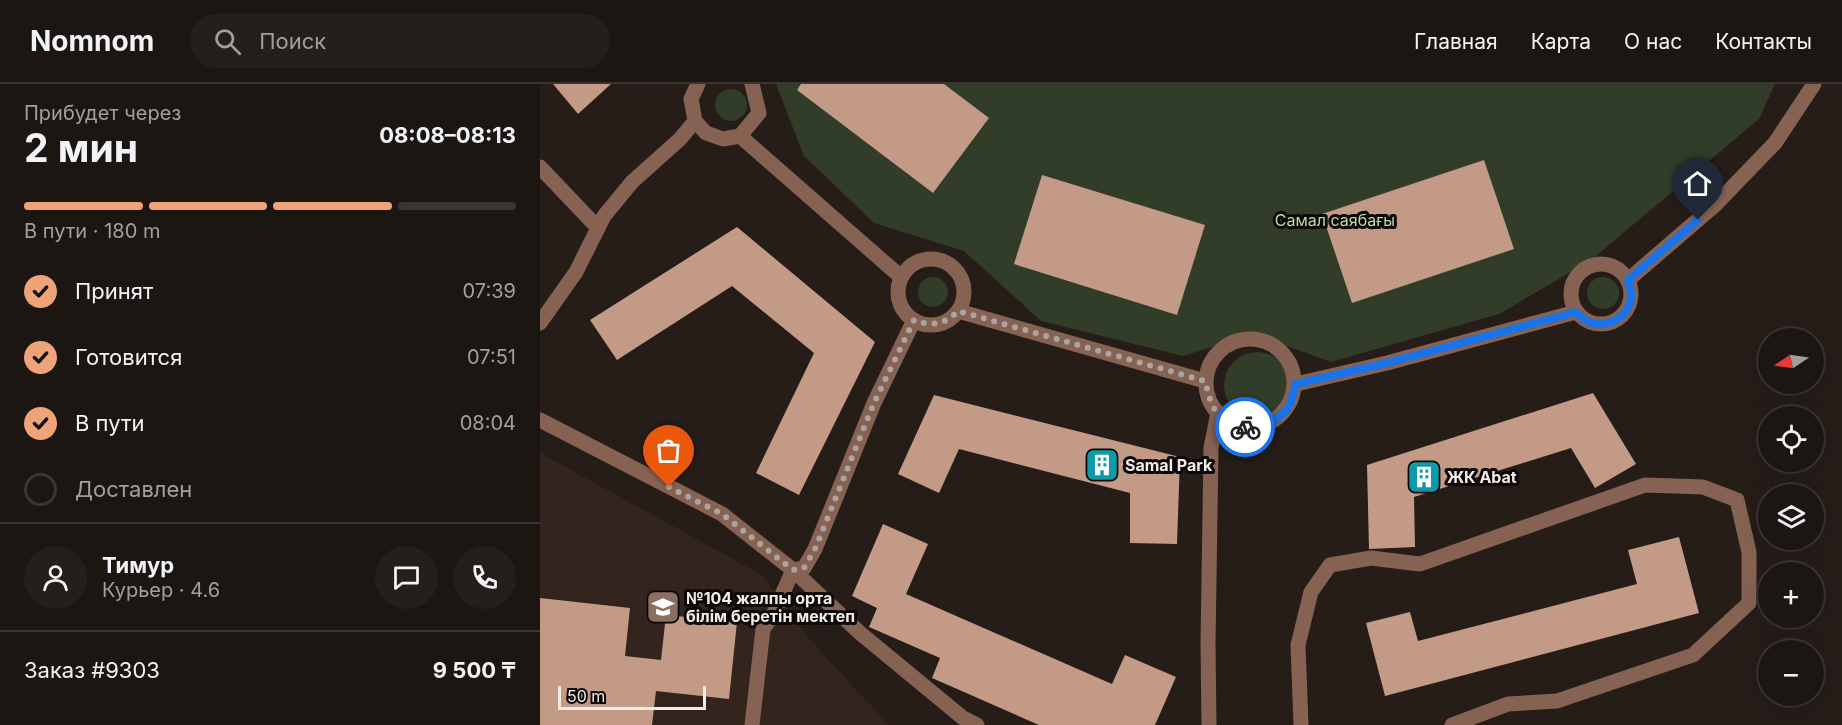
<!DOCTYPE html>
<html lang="ru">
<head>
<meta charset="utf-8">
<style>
	body { margin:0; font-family:Inter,sans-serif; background:#251f1c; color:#f1f3f6; height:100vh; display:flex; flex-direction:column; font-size:22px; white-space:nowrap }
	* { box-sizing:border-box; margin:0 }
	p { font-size:20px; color:#a09fa0 }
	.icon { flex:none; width:33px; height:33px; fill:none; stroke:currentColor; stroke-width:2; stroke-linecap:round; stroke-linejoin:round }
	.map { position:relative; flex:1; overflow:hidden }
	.drawer { display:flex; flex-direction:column; background:#1c1613; width:540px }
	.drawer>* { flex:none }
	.needle { width:39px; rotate:257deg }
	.buttons { position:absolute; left:1218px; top:244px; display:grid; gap:12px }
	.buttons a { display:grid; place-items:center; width:66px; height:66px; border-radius:50%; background:#1c1613; box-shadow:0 6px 24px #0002,0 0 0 2px #3a3533; font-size:30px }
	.scale { position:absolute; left:18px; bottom:15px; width:148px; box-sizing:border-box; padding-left:6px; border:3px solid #f2ece9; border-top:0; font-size:16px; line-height:21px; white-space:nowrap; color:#f2ece9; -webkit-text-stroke:4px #0c0807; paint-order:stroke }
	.pin { position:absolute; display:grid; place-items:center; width:51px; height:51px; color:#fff; margin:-62px -26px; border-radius:50% 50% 50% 0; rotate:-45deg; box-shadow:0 0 6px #0007 }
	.pin .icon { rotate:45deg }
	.courier { position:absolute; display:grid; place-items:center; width:60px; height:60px; margin:-30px; border:4px solid #1a73e8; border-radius:50%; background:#fff; color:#222; box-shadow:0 2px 8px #0007 }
	.overview em { font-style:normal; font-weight:700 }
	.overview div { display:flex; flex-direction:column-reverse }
	.overview { display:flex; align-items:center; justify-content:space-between; height:102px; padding:0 24px }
	h1 { font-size:39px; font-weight:700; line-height:45px }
	.bar { display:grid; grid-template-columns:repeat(4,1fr); gap:9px 6px; align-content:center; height:72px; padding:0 24px }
	.bar i { height:8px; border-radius:4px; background:#3a3533 }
	.bar .current { background:#efa378 }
	.bar p { grid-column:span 4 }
	.line { display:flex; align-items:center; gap:15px; padding:0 24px; border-top:2px solid #3a3533 }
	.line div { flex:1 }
	.round { display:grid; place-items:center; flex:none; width:63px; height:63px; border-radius:32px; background:#251f1c }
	ol { padding:0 24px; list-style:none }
	li { display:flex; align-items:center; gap:18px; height:66px }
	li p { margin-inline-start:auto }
	li .icon { padding:6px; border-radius:50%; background:#efa378; color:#111; stroke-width:4 }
	li:last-child { color:#a09fa0 }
	li i { width:33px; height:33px; border:3px solid #3a3533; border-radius:50% }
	header { display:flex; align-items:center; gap:36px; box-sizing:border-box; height:84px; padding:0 30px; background:#1c1613; border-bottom:2px solid #3a3533 }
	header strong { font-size:28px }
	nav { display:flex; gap:33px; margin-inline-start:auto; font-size:21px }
	.search { width:420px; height:54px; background:#251f1c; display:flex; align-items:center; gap:15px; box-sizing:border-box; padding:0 21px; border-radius:33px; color:#a09fa0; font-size:22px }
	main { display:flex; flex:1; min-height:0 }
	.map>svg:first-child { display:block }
</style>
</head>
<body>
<header>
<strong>Nomnom</strong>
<div class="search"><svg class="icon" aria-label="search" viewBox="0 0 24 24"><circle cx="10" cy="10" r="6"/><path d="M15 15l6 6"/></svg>Поиск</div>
<nav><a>Главная</a><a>Карта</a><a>О нас</a><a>Контакты</a></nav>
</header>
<main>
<section class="drawer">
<div class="overview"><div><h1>2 мин</h1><p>Прибудет через</p></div><em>08:08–08:13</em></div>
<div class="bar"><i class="current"></i><i class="current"></i><i class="current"></i><i></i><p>В пути · 180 m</p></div>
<ol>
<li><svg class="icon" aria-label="check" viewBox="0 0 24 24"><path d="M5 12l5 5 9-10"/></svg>Принят<p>07:39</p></li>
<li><svg class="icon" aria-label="check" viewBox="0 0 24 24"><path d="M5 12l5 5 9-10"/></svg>Готовится<p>07:51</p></li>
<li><svg class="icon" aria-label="check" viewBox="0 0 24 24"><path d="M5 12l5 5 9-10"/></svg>В пути<p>08:04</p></li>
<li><i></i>Доставлен</li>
</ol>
<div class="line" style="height:108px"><a class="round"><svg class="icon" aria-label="person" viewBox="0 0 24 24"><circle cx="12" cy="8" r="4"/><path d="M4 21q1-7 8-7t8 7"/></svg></a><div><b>Тимур</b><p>Курьер · 4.6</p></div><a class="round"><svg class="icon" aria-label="chat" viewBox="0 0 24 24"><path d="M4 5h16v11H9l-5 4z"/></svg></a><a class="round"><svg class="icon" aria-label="phone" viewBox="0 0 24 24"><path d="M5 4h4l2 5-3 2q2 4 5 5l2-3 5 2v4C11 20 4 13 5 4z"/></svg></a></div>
<div class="line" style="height:78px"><div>Заказ #9303</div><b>9 500 ₸</b></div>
</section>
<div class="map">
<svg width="1302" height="641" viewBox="0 0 1302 641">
	<rect width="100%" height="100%" fill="#261d19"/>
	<!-- built -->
	<path fill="#33251e" d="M0,369l222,122 47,64 80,86h-349z"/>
	<!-- green -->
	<g fill="#323d29">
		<path d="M236,0h999l-16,35 -168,141 -92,54 -168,48 -77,-28 -71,22 -142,-35 -77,-70 -90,-28 -70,-67z"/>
		<circle cx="191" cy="21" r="16"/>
		<circle cx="393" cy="208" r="15"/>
		<circle cx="1063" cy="209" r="16"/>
		<circle cx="717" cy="301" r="33"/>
	</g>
	<!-- building -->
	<g fill="#c29a86">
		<path d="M13,0h58l-33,30z"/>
		<path d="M261,0h143l45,34 -56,75 -136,-103z"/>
		<path d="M944,76l30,89 -162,54 -30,-89z"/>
		<path d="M502,91l163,50 -28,90 -163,-51z"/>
		<path d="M197,143l138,115 -76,153 -43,-22 58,-120 -82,-67 -115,74 -27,-40z"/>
		<path d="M1053,309l43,71 -41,24 -24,-40 -157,49 1,50 -46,2 -2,-84z"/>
		<path d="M394,311l246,62 -3,87 -47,-1v-50l-171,-44 -20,44 -41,-19z"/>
		<path d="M343,440l45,20 -22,50 206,90 13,-29 51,22 -21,48h-116l-107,-47 8,-20 -71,-31 8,-19 -25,-12z"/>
		<path d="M1139,453l20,76 -314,83 -19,-73 44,-11 8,29 219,-57 -9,-34z"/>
		<path d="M0,514l90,10 -5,48 36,4 5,-45 71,7 -8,77 -73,-8 -4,34h-112z"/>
	</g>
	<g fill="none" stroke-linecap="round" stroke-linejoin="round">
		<!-- minor -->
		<g stroke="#866253" stroke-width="15">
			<path d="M158,0l-7,15 4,22 11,12 17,6 17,-3 19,-23 -7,-29"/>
			<path d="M200,52l161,141"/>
			<path d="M0,83l58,61"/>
			<circle cx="391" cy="208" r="33"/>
			<circle cx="1061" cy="210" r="30"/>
			<path d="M1088,196l87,-75 60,-62 39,-59"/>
			<path d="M418,227l247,70"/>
			<path d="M0,239l36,-51 28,-56 28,-34 48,-43 15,-18"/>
			<circle cx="710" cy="299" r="44"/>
			<path d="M756,300l91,-21 189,-51"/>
			<path d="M0,336l182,94 71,56 67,63 103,85 14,7"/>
			<path d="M253,486l11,-2 11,-19 59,-146 40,-83"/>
			<path d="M212,641l11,-96 11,-16 19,-43"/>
			<path d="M669,641l-1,-82 3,-195 7,-35"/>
			<path d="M761,641l-3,-80 13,-53 19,-27 41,-7 49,6 225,-79 58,2 34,13 12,52v51l-56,52 -136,46 -49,3 -56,21"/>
		</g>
	</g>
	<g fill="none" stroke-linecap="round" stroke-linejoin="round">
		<!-- done -->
		<path stroke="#aba4a0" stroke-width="6" stroke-dasharray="0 10.8" d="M129,403l53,27 71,56 11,-2 11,-19 59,-146 40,-83c18,7 31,4 44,-9l247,70c7,29 10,37 40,46"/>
		<!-- route -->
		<path stroke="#1a73e8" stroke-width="8" d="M705,343c15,3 34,-7 43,-19 4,-6 5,-17 8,-24l91,-21 189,-51c3,3 7,7 11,9 19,10 45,-5 44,-27 0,-4 -2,-9 -3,-14l70,-60"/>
	</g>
	<!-- icons -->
	<defs>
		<symbol id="building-square" viewBox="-11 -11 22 22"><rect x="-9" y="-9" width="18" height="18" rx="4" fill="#0f9aa8" stroke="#0c0807"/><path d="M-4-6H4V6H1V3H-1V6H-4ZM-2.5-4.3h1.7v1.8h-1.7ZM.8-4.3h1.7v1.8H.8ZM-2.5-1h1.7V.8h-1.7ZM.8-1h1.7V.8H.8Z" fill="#fff"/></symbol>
		<symbol id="school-square" viewBox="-11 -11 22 22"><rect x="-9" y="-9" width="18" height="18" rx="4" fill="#8d6e63" stroke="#0c0807"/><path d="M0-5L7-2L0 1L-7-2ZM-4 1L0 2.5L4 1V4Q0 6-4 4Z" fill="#fff"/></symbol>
	</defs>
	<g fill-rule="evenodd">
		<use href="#building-square" x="543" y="362" width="38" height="38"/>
		<use href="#building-square" x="865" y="374" width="38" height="38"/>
		<use href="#school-square" x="104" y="504" width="38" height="38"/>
	</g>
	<g text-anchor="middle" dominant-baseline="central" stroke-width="6" stroke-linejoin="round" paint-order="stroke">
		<!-- park labels -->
		<g font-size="16" fill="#bcdca0" stroke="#0c0807">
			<text x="795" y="136">Самал саябағы</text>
		</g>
		<!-- poi labels -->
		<g font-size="16" font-weight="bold" fill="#f2ece9" stroke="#0c0807" text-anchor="start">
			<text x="585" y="381">Samal Park</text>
			<text x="907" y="393">ЖК Abat</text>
			<text x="146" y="514">№104 жалпы орта<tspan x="146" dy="18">білім беретін мектеп</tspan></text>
		</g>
	</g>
</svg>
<div class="buttons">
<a><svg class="needle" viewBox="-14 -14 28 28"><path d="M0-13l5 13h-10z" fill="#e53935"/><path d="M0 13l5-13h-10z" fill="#a09fa0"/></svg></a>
<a><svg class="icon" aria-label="locate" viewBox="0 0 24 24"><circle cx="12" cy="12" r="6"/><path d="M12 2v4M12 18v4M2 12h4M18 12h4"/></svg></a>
<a><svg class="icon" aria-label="layers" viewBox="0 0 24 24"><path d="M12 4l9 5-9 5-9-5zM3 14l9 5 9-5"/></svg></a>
<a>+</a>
<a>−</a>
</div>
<div class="scale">50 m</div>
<div class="pin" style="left:129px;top:403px;background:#ea580c"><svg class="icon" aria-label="bag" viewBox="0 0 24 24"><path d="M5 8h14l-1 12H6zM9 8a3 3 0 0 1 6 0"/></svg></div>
<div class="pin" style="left:1158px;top:136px;background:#1f2937"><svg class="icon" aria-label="home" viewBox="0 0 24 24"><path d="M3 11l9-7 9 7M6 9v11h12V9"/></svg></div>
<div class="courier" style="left:705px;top:343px"><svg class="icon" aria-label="bike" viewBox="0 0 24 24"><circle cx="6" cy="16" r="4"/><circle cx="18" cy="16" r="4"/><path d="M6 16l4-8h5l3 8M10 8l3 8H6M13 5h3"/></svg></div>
</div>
</main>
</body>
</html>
